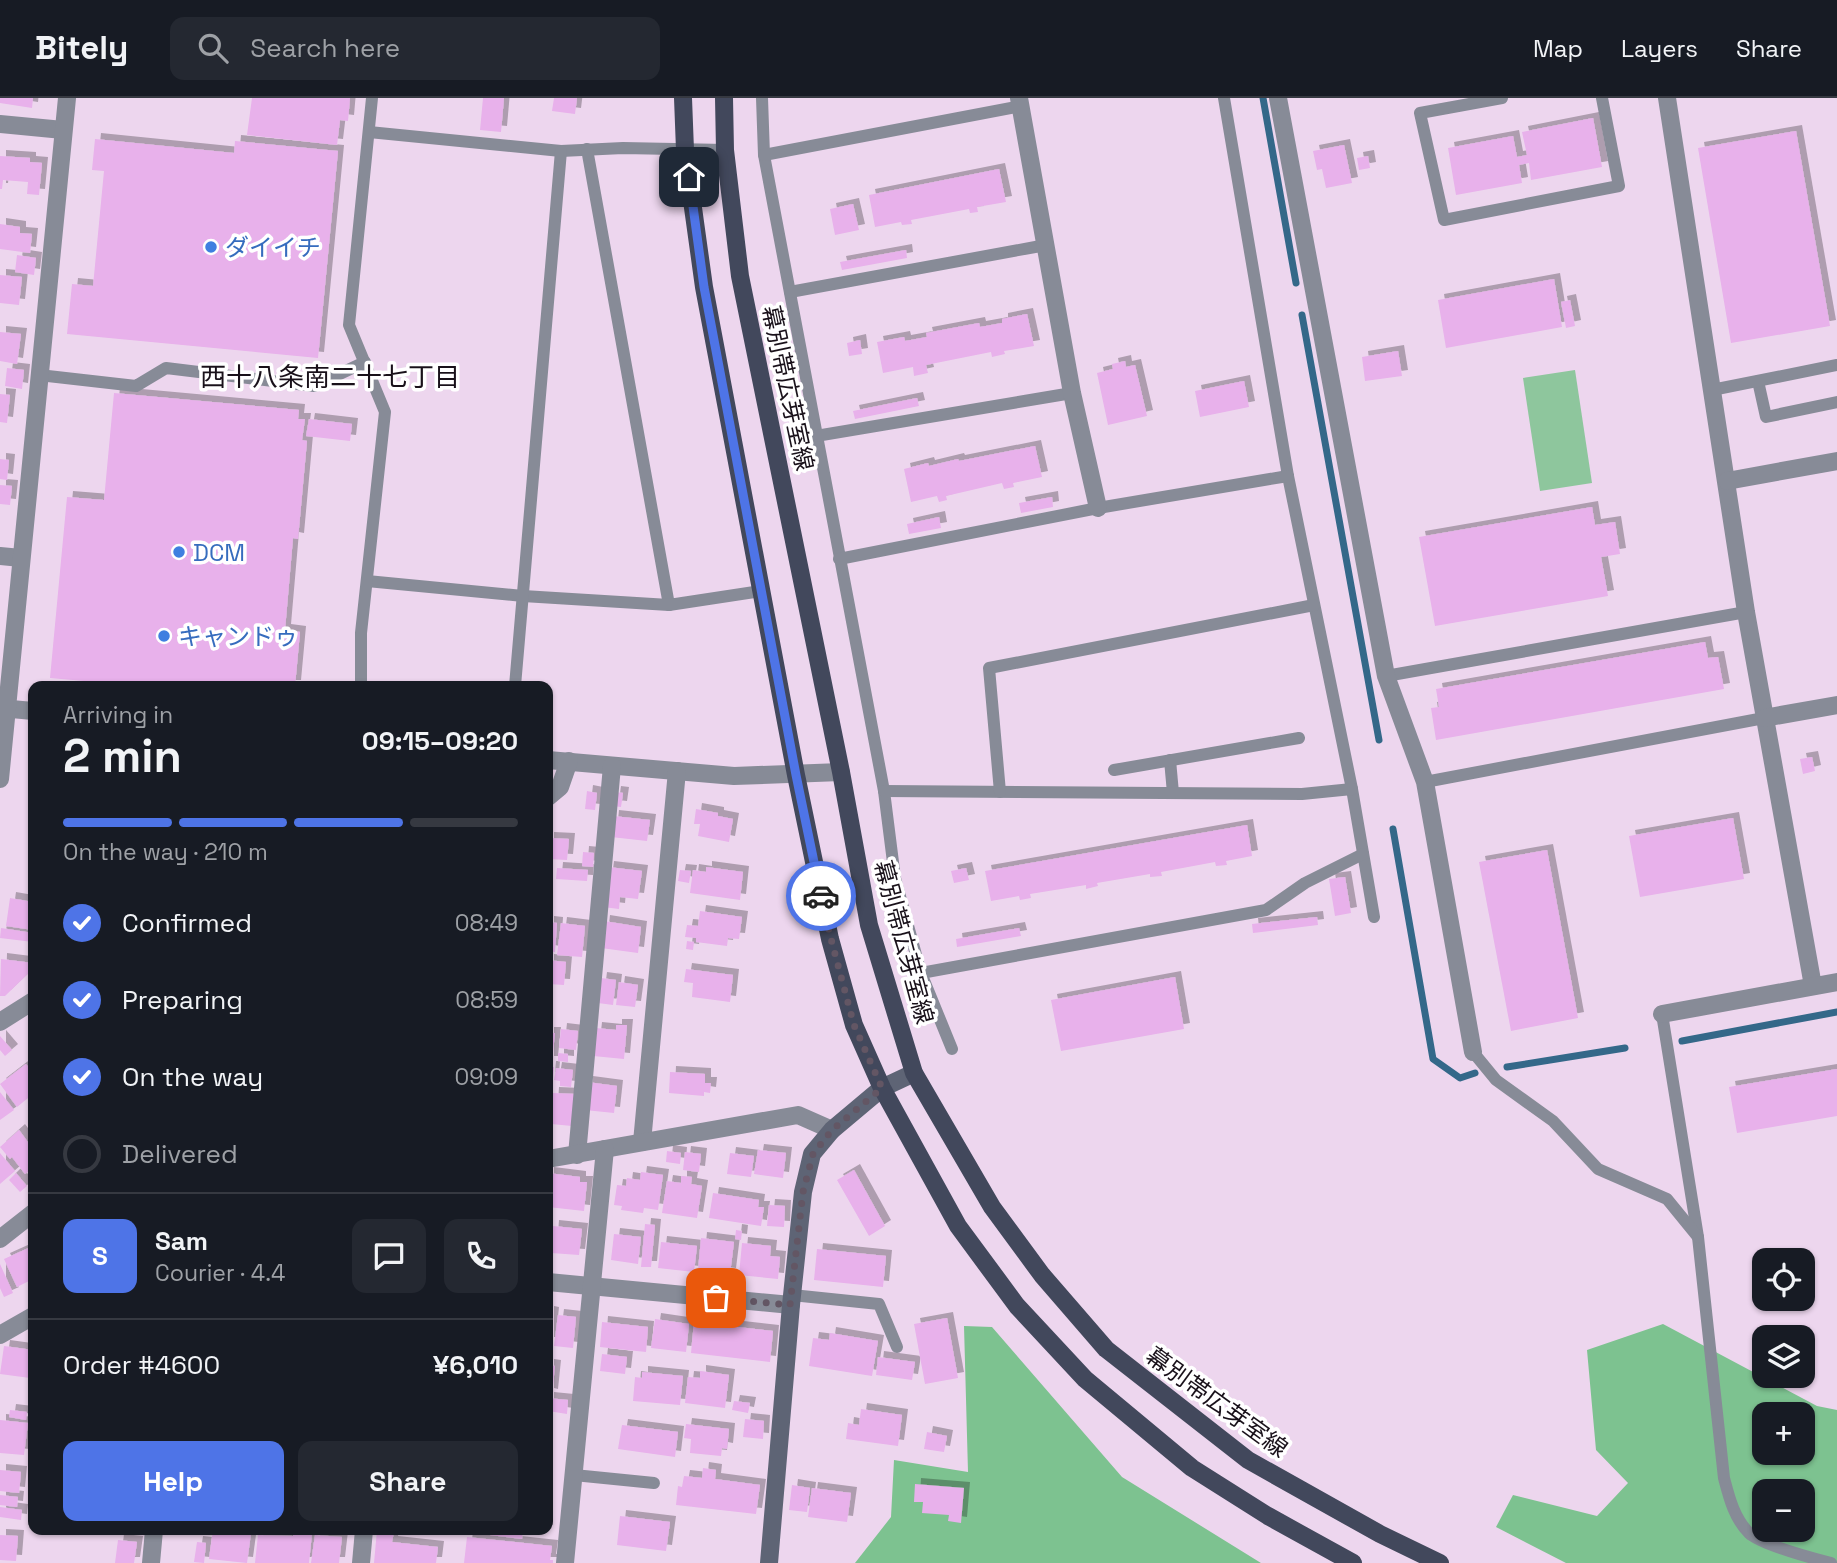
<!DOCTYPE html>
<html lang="en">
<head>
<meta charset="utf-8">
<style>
	body { margin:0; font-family:"Space Grotesk","Noto Sans JP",sans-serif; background:#242831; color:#f1f3f6; height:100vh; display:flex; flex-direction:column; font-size:26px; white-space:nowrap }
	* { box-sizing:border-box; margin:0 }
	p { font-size:23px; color:#9ea1a6 }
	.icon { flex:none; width:38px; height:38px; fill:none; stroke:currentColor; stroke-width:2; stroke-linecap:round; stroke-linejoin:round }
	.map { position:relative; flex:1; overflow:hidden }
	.drawer { position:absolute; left:28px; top:583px; width:525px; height:854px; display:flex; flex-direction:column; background:#171b24; border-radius:14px; box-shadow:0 2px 5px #0004 }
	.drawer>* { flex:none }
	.buttons { position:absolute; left:1752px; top:1150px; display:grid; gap:14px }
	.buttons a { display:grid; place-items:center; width:63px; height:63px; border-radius:14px; background:#171b24; box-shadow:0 2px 5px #0004; font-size:35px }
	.pin { position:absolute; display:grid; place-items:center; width:60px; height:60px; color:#fff; margin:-30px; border-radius:14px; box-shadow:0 4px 10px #0006 }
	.courier { position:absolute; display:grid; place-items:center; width:70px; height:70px; margin:-35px; border:5px solid #4e74e7; border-radius:50%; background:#fff; color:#222; box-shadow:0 2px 9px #0007 }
	.headline em { font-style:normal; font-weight:700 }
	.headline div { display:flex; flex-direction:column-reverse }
	.headline { display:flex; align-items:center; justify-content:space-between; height:119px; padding:0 35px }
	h1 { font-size:46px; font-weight:700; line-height:52px }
	.bar { display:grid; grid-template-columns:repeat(4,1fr); gap:10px 7px; align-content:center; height:84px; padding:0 35px }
	.bar i { height:9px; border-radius:5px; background:#363941 }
	.bar .on { background:#4e74e7 }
	.bar p { grid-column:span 4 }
	.line { display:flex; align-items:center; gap:18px; padding:0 35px; border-top:2px solid #363941 }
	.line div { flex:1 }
	.round { display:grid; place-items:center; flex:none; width:74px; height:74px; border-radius:14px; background:#242831 }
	ol { padding:0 35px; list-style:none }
	li { display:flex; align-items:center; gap:21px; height:77px }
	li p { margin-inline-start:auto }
	li .icon { padding:7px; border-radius:50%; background:#4e74e7; color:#fff; stroke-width:4 }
	li:last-child { color:#9ea1a6 }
	li i { width:38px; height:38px; border:4px solid #363941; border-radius:50% }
	.button { display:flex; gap:14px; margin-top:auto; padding:14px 35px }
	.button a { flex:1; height:80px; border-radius:14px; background:#4e74e7; color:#fff; font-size:28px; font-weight:700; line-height:80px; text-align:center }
	.button a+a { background:#242831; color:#f1f3f6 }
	header { display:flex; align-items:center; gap:42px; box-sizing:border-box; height:98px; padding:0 35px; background:#171b24; border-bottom:2px solid #363941 }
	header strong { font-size:33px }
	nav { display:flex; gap:38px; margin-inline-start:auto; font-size:24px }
	.search { width:490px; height:63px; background:#242831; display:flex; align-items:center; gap:18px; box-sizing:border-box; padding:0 24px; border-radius:14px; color:#9ea1a6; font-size:26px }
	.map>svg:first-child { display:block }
</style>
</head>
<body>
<header>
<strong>Bitely</strong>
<div class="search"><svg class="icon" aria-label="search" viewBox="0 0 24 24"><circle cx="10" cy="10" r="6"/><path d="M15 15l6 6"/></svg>Search here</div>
<nav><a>Map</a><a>Layers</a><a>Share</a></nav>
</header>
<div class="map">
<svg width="1837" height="1465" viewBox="0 0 1837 1465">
	<defs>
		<filter id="shadow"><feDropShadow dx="6" dy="-6" stdDeviation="0" flood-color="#0004"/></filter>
	</defs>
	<rect width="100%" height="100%" fill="#edd6ee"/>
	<!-- green -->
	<path fill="#8ec69d" d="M1575,272l17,113 -52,8 -17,-113z"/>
	<!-- forest -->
	<g fill="#7dc290" fill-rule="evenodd">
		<path d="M1663,1226l154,82 20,4v153h-271l-70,-36 17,-32 84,21 31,-33 -32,-33 -9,-100zM1764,1316h38v38h-38zM1764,1393h38v39h-38z"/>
		<path d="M964,1228l28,1 130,150 139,86h-406l36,-46 3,-57 74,12z"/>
	</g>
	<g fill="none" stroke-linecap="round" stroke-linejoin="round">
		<!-- stream -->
		<g stroke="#346889" stroke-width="7">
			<path d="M1263,0l33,185"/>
			<path d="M1302,217l77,425"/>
			<path d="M1393,731l40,230 27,19 15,-5"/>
			<path d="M1682,943l155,-29"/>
			<path d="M1507,969l118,-19"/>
		</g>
	</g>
	<!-- building -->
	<g fill="#e8b1eb" filter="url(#shadow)">
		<path d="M0,0h33l-1,10 -32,-5z"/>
		<path d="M252,0h98l-2,23 -8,-1 -3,25 -90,-10z"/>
		<path d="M483,0h21l-3,34 -21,-2z"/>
		<path d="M554,0h23l-2,16 -23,-3z"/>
		<path d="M1593,20l9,49 -71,13 -2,-17 -10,2 3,18 -66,12 -8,-47 65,-12 4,21 10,-2 -5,-23z"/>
		<path d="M1796,33l34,195 -99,17 -33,-195z"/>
		<path d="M95,41l139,14 1,-12 103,10 -20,207 -251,-24 5,-50 21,2 11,-115 -12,-1z"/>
		<path d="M1344,47l8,38 -26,5 -4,-19 -5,1 -4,-19z"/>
		<path d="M0,58l30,2v4l12,1 -3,32 -12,-1 1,-12 -25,-2 -1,9h-2z"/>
		<path d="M1368,58l2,12 -11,2 -2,-12z"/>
		<path d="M999,71l7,33 -29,5 1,5 -8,1 -1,-4 -58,11 1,4 -10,1 -1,-3 -26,5 -6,-32z"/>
		<path d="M853,106l6,26 -24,5 -5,-26z"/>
		<path d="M0,126l20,3v6l12,1 -2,19 -30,-4z"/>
		<path d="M906,152l1,8 -65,12 -2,-8z"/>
		<path d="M17,157l19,3 -2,17 -19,-3z"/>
		<path d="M0,177l22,2 -3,28 -19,-2z"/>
		<path d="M1554,181l8,48 -116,21 -8,-48z"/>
		<path d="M1570,202l5,26 -9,2 -5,-26z"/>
		<path d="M1027,216l7,32 -30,5 1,3 -13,3 -1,-5 -65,13 2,8 -14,3 -1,-9 -30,6 -6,-31 27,-5 1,4 22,-4 -1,-4 53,-10 1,4 22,-4v-4z"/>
		<path d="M0,234l21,2 -4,30 -17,-3z"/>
		<path d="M860,242l2,14 -13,2 -2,-13z"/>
		<path d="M1398,253l4,25 -37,5 -3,-24z"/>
		<path d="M1125,263l1,6 9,-2 12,51 -39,9 -11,-52 16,-4 -1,-5z"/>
		<path d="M7,270l17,2 -2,19 -17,-3z"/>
		<path d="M1244,283l5,26 -49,10 -5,-26z"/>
		<path d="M114,295l185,17 -1,9h7l-3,21 5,1 -9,98 -5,-1 -8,92 15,2 -5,54h-212l1,-5 -34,-3 17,-181 37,3z"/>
		<path d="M0,296l10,1 -3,28 -7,-1z"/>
		<path d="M917,300l2,8 -64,13 -2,-8z"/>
		<path d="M309,321l43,5 -2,17 -44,-5z"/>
		<path d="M1035,348l7,31 -29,6 1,4 -10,2 -2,-6 -56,13 1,4 -8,2 -2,-6 -26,6 -7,-33 24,-6 1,3 29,-7 1,2z"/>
		<path d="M0,361l9,1 -2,20 -7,-1z"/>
		<path d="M0,387l12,1 -2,19 -10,-1z"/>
		<path d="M1052,399l1,10 -32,6 -2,-10z"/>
		<path d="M1592,409l3,18 20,-3 5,32 -19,3 7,39 -173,30 -16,-89z"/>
		<path d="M939,419l2,11 -32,6 -2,-10z"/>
		<path d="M1705,544l3,16 10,-1 6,32 -288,51 -5,-32 8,-1 -3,-18z"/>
		<path d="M1812,659l3,14 -12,3 -3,-15z"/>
		<path d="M587,693l10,2 -2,17 -10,-1z"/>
		<path d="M615,694l8,1 -2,14 -8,-1z"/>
		<path d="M696,711l22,4v3l15,3 -4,23 -31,-6 2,-12h-6z"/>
		<path d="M613,718l37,4 -3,21 -36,-4z"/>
		<path d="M1733,720l11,61 -104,18 -11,-61z"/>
		<path d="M1247,727l5,31 -26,5 1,4 -11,1 -1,-4 -54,10 1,4 -12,1v-3l-53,9 1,3 -12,3v-4l-56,9 1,4 -11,2 -1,-4 -28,5 -6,-30z"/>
		<path d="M548,740l21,1 -2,21 -19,-1z"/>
		<path d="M1547,752l31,168 -67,13 -32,-169z"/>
		<path d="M583,754l11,1 -1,14 -11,-1z"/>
		<path d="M608,769l34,4 -4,28 -18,-2 -1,12 -16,-2z"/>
		<path d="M706,769l37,5 -3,28 -50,-7 3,-23 13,2z"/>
		<path d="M557,770l31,2 -1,11 -31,-2z"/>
		<path d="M966,770l3,12 -15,3 -3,-12z"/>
		<path d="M680,772l11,1 -2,12 -11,-2z"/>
		<path d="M1345,779l6,36 -16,3 -6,-37z"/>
		<path d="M10,800l23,4v28l-27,-4z"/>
		<path d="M700,813l42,6 -3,22 -11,-1 -1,8 -31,-4v-4l-11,-1 2,-12 11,1z"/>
		<path d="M1317,819l1,8 -65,8 -1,-9z"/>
		<path d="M604,823l37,6 -3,26 -37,-5z"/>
		<path d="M548,824l9,1 -2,29 -7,-1z"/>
		<path d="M561,825l24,3 -3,31 -25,-2z"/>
		<path d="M1,830l32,5v9l-33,-4z"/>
		<path d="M1019,830l2,8 -64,11 -1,-8z"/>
		<path d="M687,843l7,1 -1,8 -7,-1z"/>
		<path d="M1,861l32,4v6l-28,27h-5z"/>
		<path d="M548,862l18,2 -2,23 -16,-1z"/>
		<path d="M686,871l47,6 -3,27 -38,-5 1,-14 -9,-1z"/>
		<path d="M1175,879l9,52 -123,22 -10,-51z"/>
		<path d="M601,880l15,2 -3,25 -15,-2z"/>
		<path d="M619,884l19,3 -3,22 -19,-2z"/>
		<path d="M616,927h11l-3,34 -31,-3 3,-28 20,2z"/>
		<path d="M561,931l17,2 -2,19 -17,-2z"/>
		<path d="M548,935h7l-3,29h-4z"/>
		<path d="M0,938l12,14 -7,6 -5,-6z"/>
		<path d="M558,955l10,1v8l-10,-1z"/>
		<path d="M26,966l7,9v21l-16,13 -17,-23z"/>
		<path d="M550,969h4l-1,12 -4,-1z"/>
		<path d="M556,970l17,2 -2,17 -11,-1v-5l-6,-1z"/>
		<path d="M1837,971v47l-100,17 -8,-46z"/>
		<path d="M670,974l35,2v9h6l-1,10 -6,-1v4l-35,-3z"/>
		<path d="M587,984l30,4 -3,27 -29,-3z"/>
		<path d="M0,994l14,18 -14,10z"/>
		<path d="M553,995l22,1 -3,32 -21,-2z"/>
		<path d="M19,1032l14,19v19l-8,6 -13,-17 -2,2 -10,-12z"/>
		<path d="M758,1052l28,3 -3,25 -29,-4z"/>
		<path d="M667,1053l14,2 -1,11 -14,-2z"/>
		<path d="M685,1054l16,2 -2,18 -16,-2z"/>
		<path d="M0,1055l15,18 -15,13z"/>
		<path d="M730,1055l24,3 -3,21 -24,-3z"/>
		<path d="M854,1072l31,56 -16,10 -32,-56z"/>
		<path d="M641,1074l22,3 -5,35 -14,-2 -1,5 -22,-3 1,-4 -8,-1 3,-20 9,1 1,-8 13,2z"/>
		<path d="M16,1075l11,13 -7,6 -11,-12z"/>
		<path d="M548,1075l32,4v5h7l-3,29 -36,-4z"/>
		<path d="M681,1078l11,1 -1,7 11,2 -5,32 -35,-5 5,-32 14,2z"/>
		<path d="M713,1095l46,7 -1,7h6l-3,19 -52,-8z"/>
		<path d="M769,1107l16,1 -1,21 -17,-1z"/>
		<path d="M645,1126l10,1 -4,42h-10z"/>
		<path d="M553,1128l29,3 -3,26 -28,-2z"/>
		<path d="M736,1132l6,1 -1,9 -6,-1z"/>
		<path d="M614,1136l27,3 -3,27 -27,-4z"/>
		<path d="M701,1140l33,4 -4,32 -32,-4z"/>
		<path d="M661,1144l36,4 -3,26 -36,-4z"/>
		<path d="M742,1145l29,3 -1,10 10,1 -2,22 -39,-4z"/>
		<path d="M33,1148v33l-16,8 -13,-28z"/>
		<path d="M817,1151l69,7 -3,31 -69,-7z"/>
		<path d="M0,1166l13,29 -9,4 -4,-9z"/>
		<path d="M548,1214l5,1 -3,30h-2z"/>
		<path d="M558,1217l18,2 -3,31 -19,-2z"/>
		<path d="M947,1220l11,60 -33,6 -11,-60z"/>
		<path d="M655,1221l34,5 -3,28 -35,-4z"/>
		<path d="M602,1224l46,5 -2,25 -46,-5z"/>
		<path d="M694,1224l79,9 -3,31 -79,-9z"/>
		<path d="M830,1235l48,8 -6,35 -63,-10 4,-28 16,2z"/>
		<path d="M4,1248l29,4 -3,28 -30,-4z"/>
		<path d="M602,1256l25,3 -2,17 -25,-3z"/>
		<path d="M878,1259l37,5 -3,18 -36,-5z"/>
		<path d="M548,1267l7,1 -3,29 -4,-1z"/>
		<path d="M700,1273l29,4 -4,33 -40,-5 3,-26 12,1z"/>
		<path d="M642,1274l41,4 -3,29 -47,-4 2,-24 7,1z"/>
		<path d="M548,1300l20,2 -1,14 -19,-3z"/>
		<path d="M734,1303l16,2 -2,10 -16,-3z"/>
		<path d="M861,1311l41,6 -4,31 -52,-7 2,-16 11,2z"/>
		<path d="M10,1312l17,2 -1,8 -17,-3z"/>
		<path d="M745,1321l19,2 -1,18 -20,-2z"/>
		<path d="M0,1322l28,3 -4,32 -24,-2z"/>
		<path d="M686,1326l43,5 -2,20 -5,-1 -1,8 -31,-3 1,-14 -7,-1z"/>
		<path d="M622,1327l56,7 -3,25 -57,-8z"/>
		<path d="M927,1334l20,4 -3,16 -20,-3z"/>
		<path d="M703,1370l13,2 -1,9 45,6 -4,29 -80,-9 2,-19 4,1 2,-11 18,2z"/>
		<path d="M0,1372l21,2 -2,21 -19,-2z"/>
		<path d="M915,1386l49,4 -3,35 -13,-2 1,-6 -27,-2 1,-11h-9z"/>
		<path d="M792,1387l18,3 -3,24 -18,-2z"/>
		<path d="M812,1390l39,5 -4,29 -39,-5z"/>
		<path d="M0,1397l18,2 -1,10 -17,-2z"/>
		<path d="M0,1409l22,3 -1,10 -21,-3z"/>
		<path d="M620,1418l50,6 -4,29 -49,-6z"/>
		<path d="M213,1432l38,3 -4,30 -38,-4z"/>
		<path d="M377,1432l17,2 -2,10 46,5 -2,16h-62z"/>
		<path d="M483,1432h40l-1,9 -40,-5z"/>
		<path d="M293,1433l19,2 -3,30h-54l3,-28 35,1z"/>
		<path d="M0,1437l18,1 -2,25 -16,-1z"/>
		<path d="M315,1437l27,2 -3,26h-28z"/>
		<path d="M467,1439l85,9 -2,14h3v3h-89z"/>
		<path d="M118,1442l19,2 -3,21h-19z"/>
		<path d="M197,1444l9,1 -2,20 -10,-1z"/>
	</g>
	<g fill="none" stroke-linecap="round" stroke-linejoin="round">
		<!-- lane -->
		<g stroke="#878b97" stroke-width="12">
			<path d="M762,0l2,57 120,636 11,87 26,95 31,76"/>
			<path d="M1224,0l64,378 64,313 22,128"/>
			<path d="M1502,0l-82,15 24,107 175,-34 -17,-88"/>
			<path d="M369,34l192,19 62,-3 102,2"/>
			<path d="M587,51l82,456"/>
			<path d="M764,57l257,-49"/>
			<path d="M790,194l256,-47"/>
			<path d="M39,277l97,11 30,-18 148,18 51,-24"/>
			<path d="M1758,283l8,36 71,-15"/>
			<path d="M1712,292l125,-25"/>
			<path d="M816,338l256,-43"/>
			<path d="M839,461l259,-51 190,-32"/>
			<path d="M367,483l156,15 146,9 92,-14"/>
			<path d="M1386,578l360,-64"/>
			<path d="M361,588v-53l24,-221 -36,-87 23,-227"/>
			<path d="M515,588l46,-535"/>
			<path d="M1170,662l3,33"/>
			<path d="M1114,672l185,-32"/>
			<path d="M1425,684l339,-64"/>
			<path d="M884,693l418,3 50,-5"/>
			<path d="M1000,694l-11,-124 325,-63"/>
			<path d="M921,875l345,-63 39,-27 58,-29"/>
			<path d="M1662,916l36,223 26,241c5,19 10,40 25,55 13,12 63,25 82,30"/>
			<path d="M1473,954l23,28 57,41 45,48 69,30 31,38"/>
			<path d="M792,1197l87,9 18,43"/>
			<path d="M574,1377l80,8"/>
		</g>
		<!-- street -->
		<g stroke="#878b97" stroke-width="18">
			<path d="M1019,0l53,295 26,115"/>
			<path d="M1278,0l108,578 39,106 48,270"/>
			<path d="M1667,0l79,514 67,374"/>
			<path d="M0,26l63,6"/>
			<path d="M1727,383l110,-20"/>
			<path d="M0,458l21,2"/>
			<path d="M0,610l33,3"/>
			<path d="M1764,620l73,-13"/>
			<path d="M548,662l186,16 107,-4"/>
			<path d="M0,681l67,-681"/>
			<path d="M548,699l12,-10 9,-26"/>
			<path d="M1662,916l175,-32"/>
			<path d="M0,924l33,-21"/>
			<path d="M642,1044l35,-371"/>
			<path d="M577,1057l35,-389"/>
			<path d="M548,1061l250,-44 34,15"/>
			<path d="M0,1141l33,-26"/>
			<path d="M548,1184l243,23"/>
			<path d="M0,1237l33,-19"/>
			<path d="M151,1465l3,-33"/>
			<path d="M361,1465l3,-33"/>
			<path d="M565,1465l40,-414"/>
		</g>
		<!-- secondary -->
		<path stroke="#5e6475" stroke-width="18" d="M769,1465l22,-258 12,-113 9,-38 20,-24 50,-42 32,-15"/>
		<!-- primary -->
		<g stroke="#42485c" stroke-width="18">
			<path d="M683,0l2,52 19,137 92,488 34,164 24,86 28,63 76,138 59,80 68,73 107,89 76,48 85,47"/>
			<path d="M724,0l1,52 15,126 101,496 28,153 45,148 78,134 50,68 64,74 142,111 132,74 60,29"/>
		</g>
	</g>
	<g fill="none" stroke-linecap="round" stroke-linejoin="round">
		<!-- done -->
		<path stroke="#635664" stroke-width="7" stroke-dasharray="0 12.6" d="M716,1200l74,7 13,-113 10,-38 19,-24 50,-42 -28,-63 -23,-86 -10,-43"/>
		<!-- route -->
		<path stroke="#4e74e7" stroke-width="9" d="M689,79l15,110 92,488 25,121"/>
	</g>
	<!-- markers -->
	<g fill="#3f7fe0" stroke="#fff" stroke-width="2.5">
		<circle cx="211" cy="149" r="7"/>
		<circle cx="179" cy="454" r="7"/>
		<circle cx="164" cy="538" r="7"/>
	</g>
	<g text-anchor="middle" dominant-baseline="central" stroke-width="7" stroke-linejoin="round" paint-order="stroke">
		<!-- shop labels -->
		<g font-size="24" fill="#366cbe" stroke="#fff" text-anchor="start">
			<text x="225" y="149">ダイイチ</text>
			<text x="193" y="454">DCM</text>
			<text x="178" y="538">キャンドゥ</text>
		</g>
		<!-- street labels -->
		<g font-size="24" fill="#19111a" stroke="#fff">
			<text transform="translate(788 290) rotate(78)">幕別帯広芽室線</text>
			<text transform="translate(904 844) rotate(75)">幕別帯広芽室線</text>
			<text transform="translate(1217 1304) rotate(36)">幕別帯広芽室線</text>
		</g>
		<!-- neighbourhood labels -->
		<g font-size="26" fill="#19111a" stroke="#fff">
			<text x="330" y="279">西十八条南二十七丁目</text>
		</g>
	</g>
</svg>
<div class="buttons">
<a><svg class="icon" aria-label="locate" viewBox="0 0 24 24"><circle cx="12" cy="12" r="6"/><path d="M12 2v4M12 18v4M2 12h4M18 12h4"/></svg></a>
<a><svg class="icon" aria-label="layers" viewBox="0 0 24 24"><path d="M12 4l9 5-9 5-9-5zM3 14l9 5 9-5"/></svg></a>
<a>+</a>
<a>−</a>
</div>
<div class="pin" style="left:716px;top:1200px;background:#ea580c"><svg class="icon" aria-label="bag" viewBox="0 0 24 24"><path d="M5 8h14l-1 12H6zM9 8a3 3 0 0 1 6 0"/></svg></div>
<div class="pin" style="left:689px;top:79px;background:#1f2937"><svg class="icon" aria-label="home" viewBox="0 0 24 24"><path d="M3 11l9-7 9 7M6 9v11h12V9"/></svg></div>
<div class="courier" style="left:821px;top:798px"><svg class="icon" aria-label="car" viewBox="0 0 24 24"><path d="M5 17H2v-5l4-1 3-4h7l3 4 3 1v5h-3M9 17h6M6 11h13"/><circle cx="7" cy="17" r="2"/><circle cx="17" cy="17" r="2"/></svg></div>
<section class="drawer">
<div class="headline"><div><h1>2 min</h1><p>Arriving in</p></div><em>09:15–09:20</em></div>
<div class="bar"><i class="on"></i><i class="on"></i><i class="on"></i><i></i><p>On the way · 210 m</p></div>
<ol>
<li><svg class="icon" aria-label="check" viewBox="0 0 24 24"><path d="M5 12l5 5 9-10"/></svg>Confirmed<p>08:49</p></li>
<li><svg class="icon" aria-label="check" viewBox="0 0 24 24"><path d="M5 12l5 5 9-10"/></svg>Preparing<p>08:59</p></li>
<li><svg class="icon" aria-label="check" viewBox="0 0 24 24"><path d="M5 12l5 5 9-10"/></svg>On the way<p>09:09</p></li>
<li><i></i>Delivered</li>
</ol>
<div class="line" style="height:126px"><b class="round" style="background:#4e74e7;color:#fff">S</b><div><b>Sam</b><p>Courier · 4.4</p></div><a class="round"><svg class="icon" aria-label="chat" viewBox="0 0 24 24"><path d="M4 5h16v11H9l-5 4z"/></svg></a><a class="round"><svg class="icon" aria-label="phone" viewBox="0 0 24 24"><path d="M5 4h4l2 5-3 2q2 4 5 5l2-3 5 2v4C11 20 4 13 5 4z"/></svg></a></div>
<div class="line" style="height:91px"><div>Order #4600</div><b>¥6,010</b></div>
<div class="button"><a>Help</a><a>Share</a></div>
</section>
</div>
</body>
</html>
